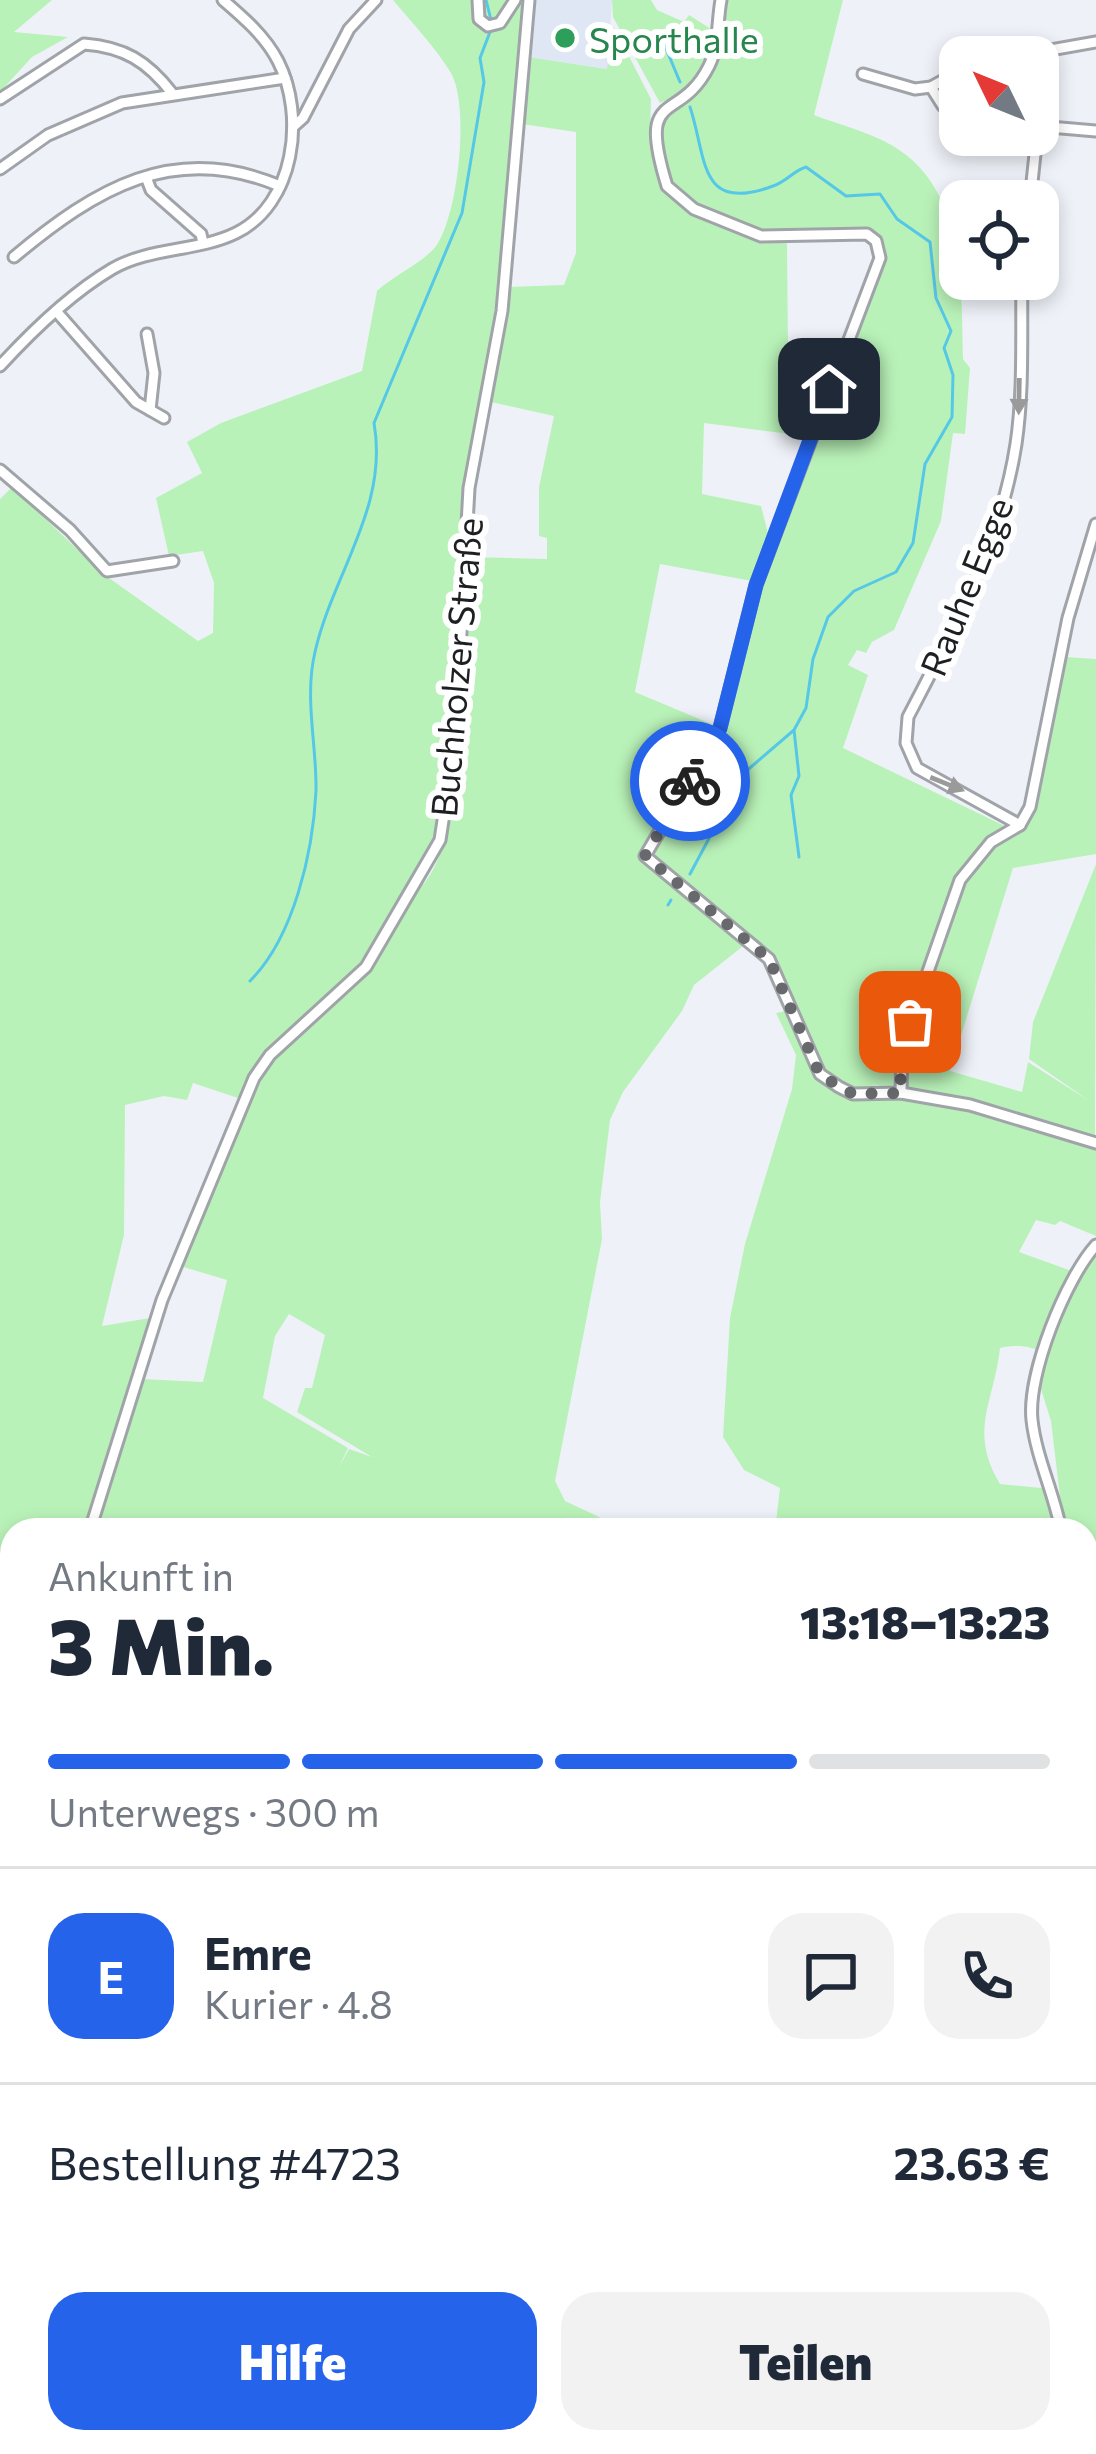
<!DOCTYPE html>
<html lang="de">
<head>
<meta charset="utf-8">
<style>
	body { margin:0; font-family:Commissioner,sans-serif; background:#f2f2f3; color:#1f2937; height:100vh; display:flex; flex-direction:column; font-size:45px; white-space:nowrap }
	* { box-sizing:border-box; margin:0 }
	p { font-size:39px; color:#747a83 }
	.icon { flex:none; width:66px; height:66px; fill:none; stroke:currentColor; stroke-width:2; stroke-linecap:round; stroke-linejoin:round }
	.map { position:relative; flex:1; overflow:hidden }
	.sheet { position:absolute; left:0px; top:1518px; width:1098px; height:936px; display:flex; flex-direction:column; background:#fff; border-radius:36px 36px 0 0; box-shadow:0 6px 18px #0003 }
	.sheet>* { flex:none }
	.needle { width:78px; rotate:313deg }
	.buttons { position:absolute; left:939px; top:36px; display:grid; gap:24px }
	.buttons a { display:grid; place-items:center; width:120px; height:120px; border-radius:24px; background:#fff; box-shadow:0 6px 18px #0003; font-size:60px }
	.pin { position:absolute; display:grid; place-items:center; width:102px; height:102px; color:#fff; margin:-51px; border-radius:24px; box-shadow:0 6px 18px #0006 }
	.courier { position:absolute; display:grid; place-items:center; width:120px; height:120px; margin:-60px; border:9px solid #2563eb; border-radius:50%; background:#fff; color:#222; box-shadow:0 3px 15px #0007 }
	.summary em { font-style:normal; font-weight:800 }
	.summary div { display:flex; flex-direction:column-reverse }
	.summary { display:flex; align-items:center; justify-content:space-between; height:204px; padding:0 48px }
	h1 { font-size:78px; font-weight:800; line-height:90px }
	.bar { display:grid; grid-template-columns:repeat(4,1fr); gap:18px 12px; align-content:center; height:144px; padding:0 48px }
	.bar i { height:15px; border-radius:9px; background:#e0e1e3 }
	.bar .selected { background:#2563eb }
	.bar p { grid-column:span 4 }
	.line { display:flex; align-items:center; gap:30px; padding:0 48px; border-top:3px solid #e0e1e3 }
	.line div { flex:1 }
	.round { display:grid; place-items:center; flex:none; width:126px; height:126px; border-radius:36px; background:#f2f2f3 }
	.primary-button { display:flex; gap:24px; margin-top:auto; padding:24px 48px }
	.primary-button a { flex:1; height:138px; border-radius:36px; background:#2563eb; color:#fff; font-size:48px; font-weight:800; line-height:138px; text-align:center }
	.primary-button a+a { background:#f2f2f3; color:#1f2937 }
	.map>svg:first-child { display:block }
</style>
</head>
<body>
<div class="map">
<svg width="1096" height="2454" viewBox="0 0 1096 2454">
	<rect width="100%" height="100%" fill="#eef2f8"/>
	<!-- built -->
	<path fill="#dee7f3" d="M535,0h77l-4,69 -80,-12z"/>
	<!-- green -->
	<g fill="#b9f2b8" fill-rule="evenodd">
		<path d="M0,0h52l-38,32 54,5 -36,20 -32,35z"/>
		<path d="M393,0h81l3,23 2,-23h45l-29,312 -33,180 -20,325 -20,69c50,-57 44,-249 50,-329l75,2v-21l-8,-2v-49l15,-71 -63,-14 18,-115 55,-2 12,-32v-121l-54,-8 6,-67 79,12 7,-42 37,72 -1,35 15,60 49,28 73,20 1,109 57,-13 -39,98 -102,-13 -2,71 59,12 8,31 -17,44 -92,-17 -25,128 81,34 -77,128 12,17 96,72 -53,42 -12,26 -59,81 -13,28 -10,82 2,37 -47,242 10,20 62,29h-531l46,-151 61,3 24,-102 -47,-14 80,-191 92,-98c-45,31 -90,71 -111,122l-48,-16 -6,17 -23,-4 -39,9 -1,130 -22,91 48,-8 -65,212h-73v83l-12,7v-1121l12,-12 90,86 96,68 15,-8 1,-50 -11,-32 -34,5 -13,-58 46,-25 -15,-31 34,-19 141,-52 15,-80c17,-16 47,-29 59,-45 22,-31 34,-139 15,-173 -15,-25 -39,-50 -58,-73zM289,1314l36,21 -13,53h-7l-8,24 75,45 -23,-8 -10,18 9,-19 -85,-50 12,-62z"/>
		<path d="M612,0h39l6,10 27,12 5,-7 22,14c-1,37 -15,60 -51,74l-47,-86z"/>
		<path d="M724,0h119l-29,115c26,10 56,17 79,31 73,43 68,140 70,213l7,9 -5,66 -12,-1 -12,88 -47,109 -22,12 -6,11 -9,-3 -9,15 20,10 -25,73 168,81 23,-17 32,-155 30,2v195l-83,14 -63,203 72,21 6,-30 60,38 -59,-41 4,-37 63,-158 -1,276 -124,-37 -101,-19 226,61v91l-36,-15 -5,4 -19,-5 -17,32 50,18 27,-30v315l-10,-6v-19h-22l-13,-109 -11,-35 7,-32c-17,-8 -28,-10 -47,-6 -6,55 -32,83 0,136l52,5 7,41h-284l5,-42 -36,-18 -21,-33 7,-119 15,-74 47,-155 4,-34 -20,-42 14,-3c-6,-17 -10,-39 -20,-54 -23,-33 -111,-78 -120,-105l73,-123 40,-152 120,-319 -7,-23c-29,-13 -61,1 -92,1 -19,1 -36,-9 -54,-16 -51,-21 -79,-43 -66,-104 51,-33 50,-58 60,-115z"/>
		<path d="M1086,1553l10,6v635l-10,26z"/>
		<path d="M0,2091l12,12v339h123l-4,12h-131z"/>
		<path d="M1086,2409l10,5v40h-329l5,-12h314z"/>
	</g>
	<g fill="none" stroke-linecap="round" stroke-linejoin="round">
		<!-- stream -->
		<g stroke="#55c8e7" stroke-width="3">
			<path d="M486,0l5,20"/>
			<path d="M662,39l18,43"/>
			<path d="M794,730l5,46 -8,19 8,62"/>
			<path d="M690,874l54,-101 50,-43 12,-22 7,-49 15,-42 26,-26 42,-19 17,-29 12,-79 27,-47 1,-42 -9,-27 7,-17 -15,-33 -6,-56 -33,-23 -17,-25 -34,2 -40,-29c-13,4 -20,15 -33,19 -75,28 -66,-28 -83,-79"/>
			<path d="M668,905l3,-5"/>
			<path d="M250,981c44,-44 63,-129 66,-190 1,-45 -12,-93 -1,-139 18,-79 74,-145 59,-229l88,-210 22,-131 -4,-24 10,-26"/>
		</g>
		<defs>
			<g id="minor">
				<path d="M478,0l1,19 9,7 12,-3 15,-23"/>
				<path d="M721,0c-4,22 -2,46 -12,66 -30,60 -73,19 -42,120l27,23 67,27 106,-2 9,7 4,17 -124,327 -36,143 -75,128 124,103 51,115 19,13 14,7 48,-1 69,12 126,38"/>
				<path d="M1011,57l85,-15"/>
				<path d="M863,74l52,15 16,-2 29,-16"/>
				<path d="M931,87l12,19 17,5"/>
				<path d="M0,99l84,-55c40,3 63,17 88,49"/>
				<path d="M1038,126l58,5"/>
				<path d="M293,127l10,-9 46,-89 27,-29"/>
				<path d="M0,169l48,-34 74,-32 163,-25"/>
				<path d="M146,177l5,13 50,44 2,9"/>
				<path d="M1030,201l8,-75"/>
				<path d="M14,257c81,-68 160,-116 266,-71"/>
				<path d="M56,311l80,91 28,16"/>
				<path d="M147,334l7,39 -4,37"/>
				<path d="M0,366c33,-36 70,-72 112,-97 38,-22 85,-17 124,-36 59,-29 70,-117 42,-172 -13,-25 -34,-43 -55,-61"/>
				<path d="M0,470l70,60 37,41 66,-10"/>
				<path d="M1020,825l-103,-57 -11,-25 2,-26c45,-86 93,-175 108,-273 8,-54 5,-111 6,-165"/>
				<path d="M901,1093l1,-47 58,-166 31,-38 29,-17 10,-18 38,-189 28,-94"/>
				<path d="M90,1530l72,-230 92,-222 16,-23 96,-88 74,-127 15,-97 14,-255 33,-177 27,-311"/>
				<path d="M1061,1530c-7,-37 -25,-73 -29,-110 -5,-46 34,-142 64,-175"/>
				<path d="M0,1823l12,-26"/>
				<path d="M0,2075l12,19"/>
				<path d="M1086,2221l10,-15"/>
				<path d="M1086,2268l10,27"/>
				<path d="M223,2442l16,12"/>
				<path d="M377,2442l1,12"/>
				<path d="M589,2442l23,12"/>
				<path d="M422,2454l53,-12"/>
			</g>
		</defs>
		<!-- minor casing -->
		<use href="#minor" stroke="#a0a4a9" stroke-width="15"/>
		<!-- minor -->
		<use href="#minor" stroke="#fff" stroke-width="9"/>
	</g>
	<!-- one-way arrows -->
	<defs><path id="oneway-solid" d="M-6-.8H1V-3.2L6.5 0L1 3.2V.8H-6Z" transform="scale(3)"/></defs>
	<g fill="#9a9a9b">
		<use href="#oneway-solid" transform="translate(1019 396) rotate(91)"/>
		<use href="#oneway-solid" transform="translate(947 784) rotate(22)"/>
	</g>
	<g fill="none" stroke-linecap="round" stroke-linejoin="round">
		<!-- done -->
		<path stroke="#67696c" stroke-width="12" stroke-dasharray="0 21.6" d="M690,781l-45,75 124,103 51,116 33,19 48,-1 -1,-38 10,-33"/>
		<!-- route -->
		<path stroke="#2563eb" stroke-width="15" d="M690,781l30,-53 36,-143 73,-196"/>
	</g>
	<!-- markers -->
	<circle fill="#2e9e5b" stroke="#fff" stroke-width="4.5" cx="565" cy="38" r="12"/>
	<g text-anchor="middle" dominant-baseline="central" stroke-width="12" stroke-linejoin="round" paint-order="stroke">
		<!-- leisure labels -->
		<g font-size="36" fill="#27864d" stroke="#fff" text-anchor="start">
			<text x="589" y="38">Sporthalle</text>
		</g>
		<!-- street labels -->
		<g font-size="36" fill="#1e1f21" stroke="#fff">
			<text transform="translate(965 586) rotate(-68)">Rauhe Egge</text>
			<text transform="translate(455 667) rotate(-85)">Buchholzer Straße</text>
		</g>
	</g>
</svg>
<div class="buttons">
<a><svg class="needle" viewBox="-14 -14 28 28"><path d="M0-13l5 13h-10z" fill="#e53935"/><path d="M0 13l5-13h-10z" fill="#747a83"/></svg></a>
<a><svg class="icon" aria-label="locate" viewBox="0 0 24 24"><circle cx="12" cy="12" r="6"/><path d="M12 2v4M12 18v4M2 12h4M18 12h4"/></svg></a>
</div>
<div class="pin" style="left:910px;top:1022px;background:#ea580c"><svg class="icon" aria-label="bag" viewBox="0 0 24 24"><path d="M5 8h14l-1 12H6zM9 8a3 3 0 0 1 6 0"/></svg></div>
<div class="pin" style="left:829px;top:389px;background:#1f2937"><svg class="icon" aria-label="home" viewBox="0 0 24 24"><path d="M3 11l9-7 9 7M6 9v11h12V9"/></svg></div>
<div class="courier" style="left:690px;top:781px"><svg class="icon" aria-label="bike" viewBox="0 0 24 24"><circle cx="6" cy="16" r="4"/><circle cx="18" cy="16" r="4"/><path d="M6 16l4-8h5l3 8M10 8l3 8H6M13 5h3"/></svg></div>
<section class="sheet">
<div class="summary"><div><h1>3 Min.</h1><p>Ankunft in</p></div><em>13:18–13:23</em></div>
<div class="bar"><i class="selected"></i><i class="selected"></i><i class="selected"></i><i></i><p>Unterwegs · 300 m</p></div>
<div class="line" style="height:216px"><b class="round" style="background:#2563eb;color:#fff">E</b><div><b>Emre</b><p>Kurier · 4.8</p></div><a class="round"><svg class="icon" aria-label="chat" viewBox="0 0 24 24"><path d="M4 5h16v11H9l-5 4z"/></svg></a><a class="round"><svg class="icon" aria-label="phone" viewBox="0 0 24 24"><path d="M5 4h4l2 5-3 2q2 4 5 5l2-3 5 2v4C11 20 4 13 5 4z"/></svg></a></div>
<div class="line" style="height:156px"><div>Bestellung #4723</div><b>23.63 €</b></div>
<div class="primary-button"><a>Hilfe</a><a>Teilen</a></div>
</section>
</div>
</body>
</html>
